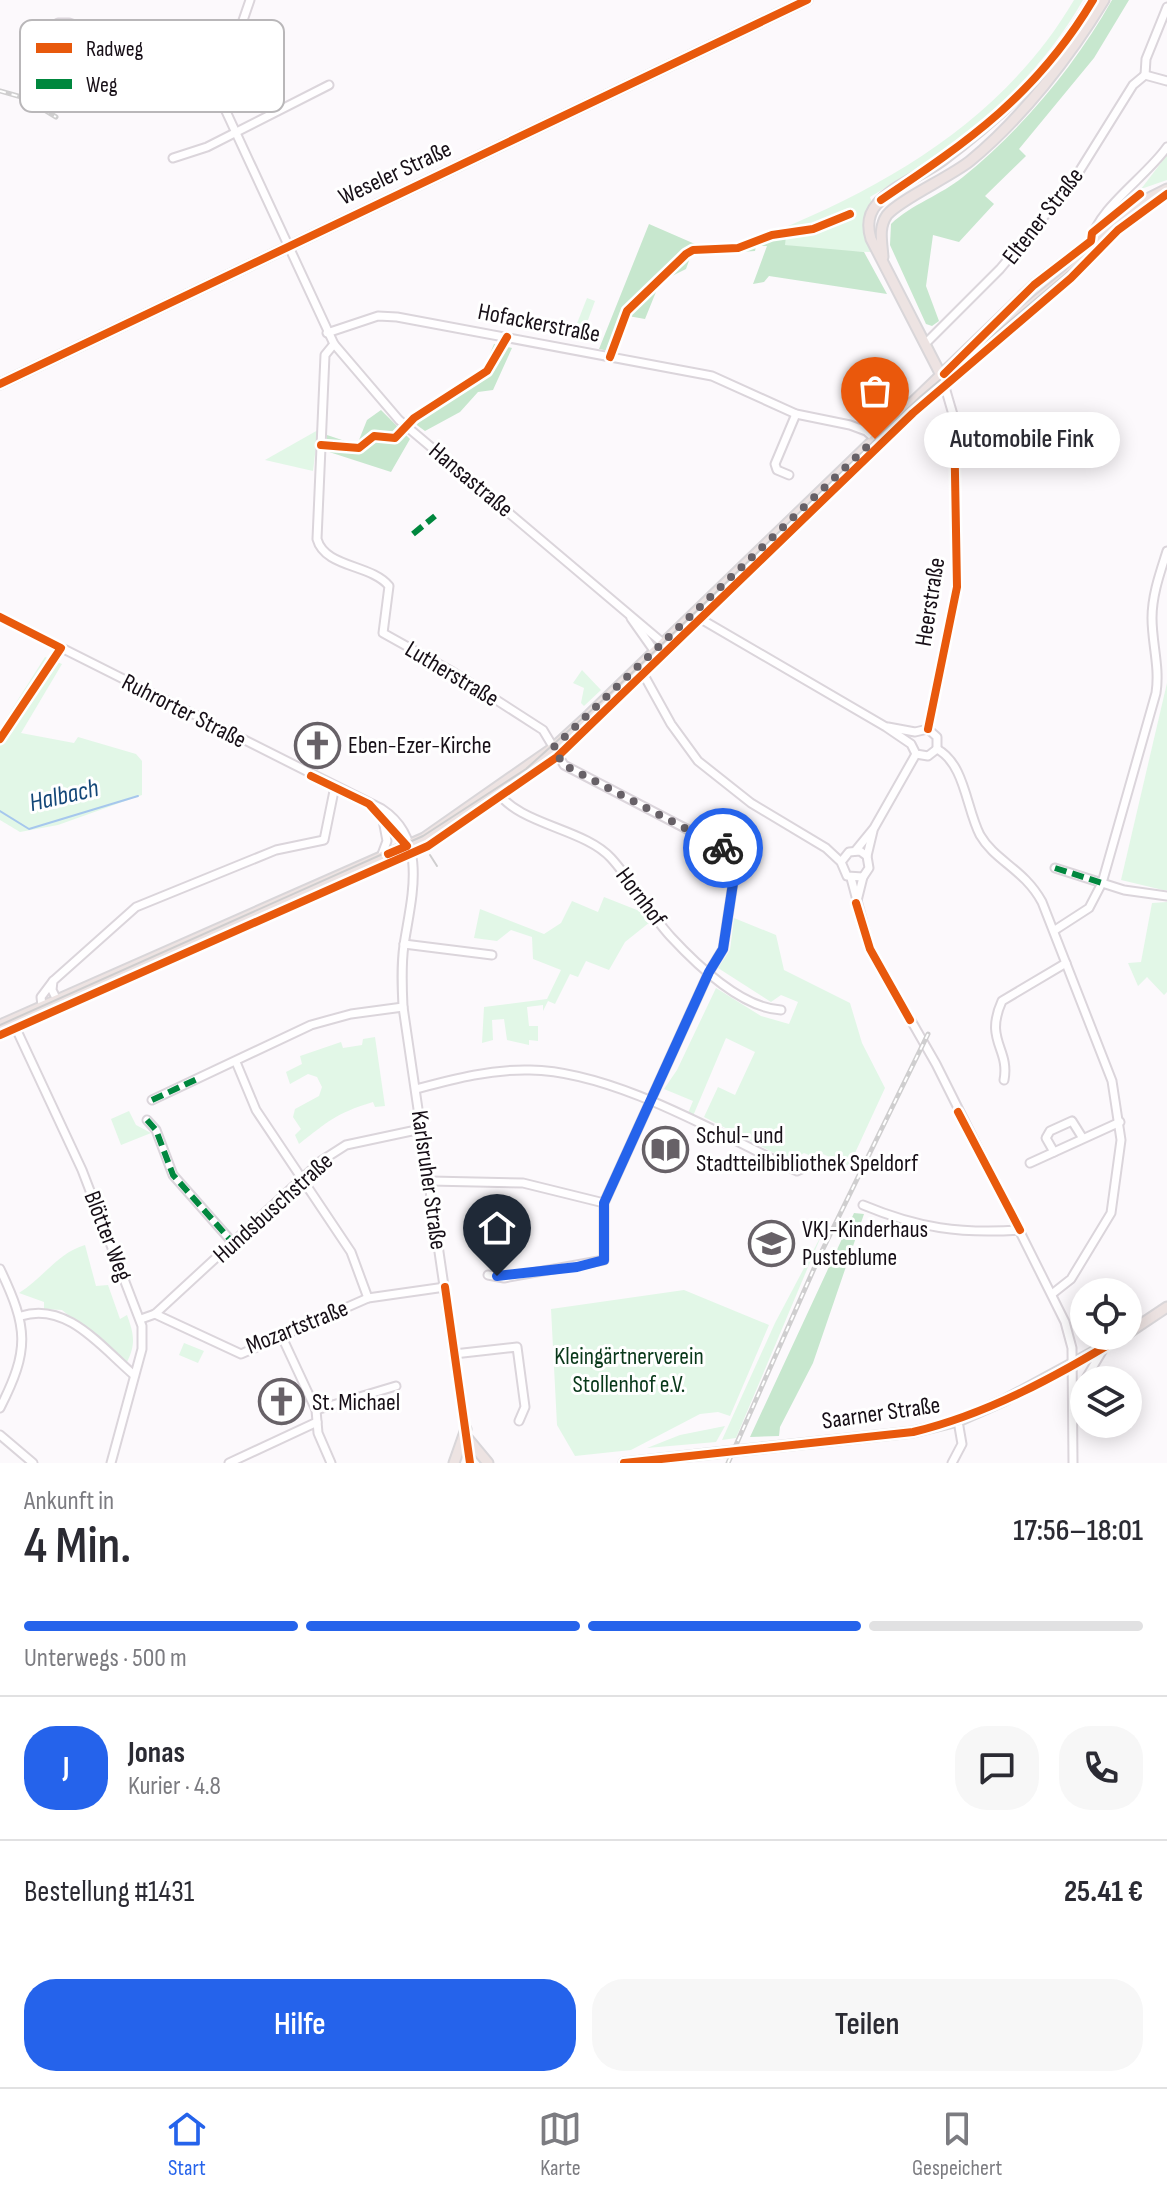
<!DOCTYPE html>
<html lang="de">
<head>
<meta charset="utf-8">
<style>
	body { margin:0; font-family:"Sofia Sans Condensed",sans-serif; background:#f7f7f7; color:#2b2b33; height:100vh; display:flex; flex-direction:column; font-size:30px; white-space:nowrap }
	* { box-sizing:border-box; margin:0 }
	p { font-size:26px; color:#7c7c81 }
	.icon { flex:none; width:44px; height:44px; fill:none; stroke:currentColor; stroke-width:2; stroke-linecap:round; stroke-linejoin:round }
	.map { position:relative; height:1463px; overflow:hidden }
	.panel { display:flex; flex-direction:column; background:#fff; flex:1 }
	.panel>* { flex:none }
	.tools { position:absolute; left:1070px; top:1278px; display:grid; gap:16px }
	.tools a { display:grid; place-items:center; width:72px; height:72px; border-radius:50%; background:#fff; box-shadow:0 4px 20px #0003; font-size:40px }
	.pin { position:absolute; display:grid; place-items:center; width:68px; height:68px; color:#fff; margin:-82px -34px; border-radius:50% 50% 50% 0; rotate:-45deg; box-shadow:0 0 8px #0007 }
	.pin .icon { rotate:45deg }
	.courier { position:absolute; display:grid; place-items:center; width:80px; height:80px; margin:-40px; border:6px solid #2563eb; border-radius:50%; background:#fff; color:#222; box-shadow:0 2px 10px #0007 }
	.bubble { position:absolute; height:56px; border-radius:28px; background:#fff; box-shadow:0 4px 20px #0003; font-size:26px; font-weight:600; line-height:56px; text-align:center }
	.headline em { font-style:normal; font-weight:600 }
	.headline div { display:flex; flex-direction:column-reverse }
	.headline { display:flex; align-items:center; justify-content:space-between; height:136px; padding:0 24px }
	h1 { font-size:52px; font-weight:600; line-height:60px }
	.bar { display:grid; grid-template-columns:repeat(4,1fr); gap:12px 8px; align-content:center; height:96px; padding:0 24px }
	.bar i { height:10px; border-radius:6px; background:#e1e1e2 }
	.bar .current { background:#2563eb }
	.bar p { grid-column:span 4 }
	.line { display:flex; align-items:center; gap:20px; padding:0 24px; border-top:2px solid #e1e1e2 }
	.line div { flex:1 }
	.round { display:grid; place-items:center; flex:none; width:84px; height:84px; border-radius:32px; background:#f7f7f7 }
	.action { display:flex; gap:16px; margin-top:auto; padding:16px 24px }
	.action a { flex:1; height:92px; border-radius:32px; background:#2563eb; color:#fff; font-size:32px; font-weight:600; line-height:92px; text-align:center }
	.action a+a { background:#f7f7f7; color:#2b2b33 }
	.tabs { display:flex; justify-content:space-around; align-items:center; height:112px; border-top:2px solid #e1e1e2; background:#fff; font-size:22px; color:#7c7c81 }
	.tabs a { display:grid; justify-items:center; gap:4px }
	.tabs .current { color:#2563eb }
	.map>svg:first-child { display:block }
</style>
</head>
<body>
<div class="map">
<svg width="1167" height="1463" viewBox="0 0 1167 1463">
	<rect width="100%" height="100%" fill="#fcf9fc"/>
	<!-- green -->
	<g fill="#e2f7e7">
		<path d="M1074,0h9c-50,88 -127,147 -213,197l2,6 -8,19 7,30 -48,-1 -39,-6 -8,-14c120,-49 231,-117 298,-231z"/>
		<path d="M1167,155v25l-26,9z"/>
		<path d="M587,298l8,3 -14,38 -9,-3z"/>
		<path d="M318,430l-5,41 -48,-11z"/>
		<path d="M45,657l17,7 -41,69 53,10 4,-6 58,17 6,7v34l-84,30 -38,7 -20,-12v-92z"/>
		<path d="M582,670l19,20 -17,16 -3,-3 3,-15 -11,-5z"/>
		<path d="M1167,683v207h-4l-42,-10z"/>
		<path d="M604,897l38,15 8,10 -25,20 -16,28 -23,-9 -8,16 -8,-3 -15,30 -7,-3 -5,10v-6l-16,2 2,19h9v15l-9,-1v5l-22,-5 -3,-21 -12,1 1,20 -11,3 2,-36 63,-8 14,-29 -28,-11 -1,-22 -21,-7 -14,11 -23,-3 6,-29 64,25 17,-11 11,-22 26,11z"/>
		<path d="M1167,902v90l-3,3 -17,-18 -9,9 -10,-23 13,-1 11,-59z"/>
		<path d="M734,918l42,17 8,35 66,33 12,40 23,45 -36,78 -26,-12 -3,6 -16,-7 -14,8 -86,-44 14,-30 17,8 20,-43 -29,-14 -33,78 -5,-3 5,-12 -29,-12 13,-19 39,-82 45,28 28,8 9,-22 -17,-7 -10,7 -53,-34 12,-18z"/>
		<path d="M375,1037l10,69 -10,1 -2,-5c-39,12 -44,19 -74,42l-4,-9 6,-6 -8,-12 2,-8 24,-13 3,-9 -5,-10 -9,-3 -18,10 -4,-12 16,-8 -2,-8 41,-14 2,6 19,-3 1,-6z"/>
		<path d="M129,1111l7,14 15,8 -30,12 -10,-26z"/>
		<path d="M822,1234l-86,204 -14,2 53,-117z"/>
		<path d="M85,1245l11,41 12,-1 12,34 7,-4c7,19 9,29 0,47l-65,-52 -18,-1v-7l-25,-9c23,-14 40,-41 66,-48z"/>
		<path d="M684,1290l85,35 -39,91 -12,-4 -18,2 -69,36 -56,6 -18,-31 -6,-116z"/>
		<path d="M184,1343l20,8 -6,12 -19,-8z"/>
		<path d="M725,1426l-9,16 -69,6 33,-13z"/>
	</g>
	<!-- forest -->
	<g fill="#c7e7ce">
		<path d="M1112,0h17l-35,58 -75,91 7,7 -41,40 9,8 -35,38 -26,-7 -7,51 13,35 -7,5 -6,-2 -36,-79 1,-21c21,-20 50,-29 72,-47 59,-48 112,-111 149,-177z"/>
		<path d="M649,224l46,20 49,-2 32,-11 10,5 -1,9 79,7 23,42 -118,-18 -5,6 -11,2 14,-38h-11l-1,5 -64,4 -5,14 -26,13 -15,37 -17,-3 -14,36 -15,-3z"/>
		<path d="M494,344l18,4 -19,42 -15,2 -18,20 -35,19 -19,-14 77,-47z"/>
		<path d="M381,410l29,29 -19,33 -65,-21 1,-16 30,10 10,-25z"/>
		<path d="M854,1213l10,1 -51,149 -33,64 -1,9 -29,1z"/>
	</g>
	<g fill="none" stroke-linecap="round" stroke-linejoin="round">
		<!-- stream -->
		<path stroke="#a6c7ed" stroke-width="2" d="M0,811l29,18 109,-33"/>
		<defs>
			<g id="minor">
				<path d="M250,0l-30,87 4,20 110,237 65,76 265,224"/>
				<path d="M58,23h11l154,54"/>
				<path d="M1145,75l1,-16 21,-52"/>
				<path d="M1145,75l22,6"/>
				<path d="M173,158l34,-11 122,-62"/>
				<path d="M1091,241c6,-32 56,-65 76,-94"/>
				<path d="M327,333l51,-17 19,1 315,59 84,38 54,11 16,6 9,8"/>
				<path d="M334,344l-9,11 -8,184c8,29 54,25 72,47l-6,47 70,39 90,58 21,35 163,85 18,14"/>
				<path d="M925,344l75,-75 72,-86 61,-98 12,-10"/>
				<path d="M789,475l-12,-5 -2,-6 21,-50"/>
				<path d="M694,615l192,112 25,17 5,10 12,2 9,-7"/>
				<path d="M0,617l382,192c47,31 29,90 22,136 -3,21 -2,41 -1,62l67,456"/>
				<path d="M631,618l24,34"/>
				<path d="M640,668l31,56 27,37 53,42 75,45 15,14 6,14 16,1 6,-9 -2,-12 -7,-5 -11,1 -8,10"/>
				<path d="M888,727l27,5 13,-3"/>
				<path d="M928,729l29,-142 -3,-169 -12,-41"/>
				<path d="M928,729l9,8v12"/>
				<path d="M937,749c28,15 29,59 43,86 15,26 44,34 62,67l70,179 9,59 -10,73 -40,66 -19,15"/>
				<path d="M496,790c22,35 88,38 115,68 22,24 37,54 60,79 26,28 71,71 110,73"/>
				<path d="M374,808l33,38"/>
				<path d="M856,850l18,-22 42,-74"/>
				<path d="M867,856l6,-25"/>
				<path d="M381,857l6,-16 -4,-21"/>
				<path d="M1055,868l69,22 43,6"/>
				<path d="M851,878l19,71 66,115 129,258 7,26 1,115"/>
				<path d="M857,901l6,-24"/>
				<path d="M1055,930l34,-22 13,-25 54,-190c4,-26 -4,-49 -4,-75 0,-23 8,-45 15,-67"/>
				<path d="M404,944l88,11"/>
				<path d="M57,1000l-5,-10 1,-9 83,-74 140,-57 48,-10 11,-54"/>
				<path d="M42,1006l-1,-9 12,-16"/>
				<path d="M12,1020l70,150 60,156v23l-31,114"/>
				<path d="M236,1062l20,48 95,142 17,46"/>
				<path d="M1004,1080c6,-32 -20,-39 -2,-79l64,-38"/>
				<path d="M416,1089c38,-10 75,-20 114,-19 84,1 191,65 267,101l9,-4"/>
				<path d="M152,1100l159,-75 40,-11 52,-7"/>
				<path d="M147,1120l9,10 17,45 60,68"/>
				<path d="M1054,1152l-8,-14 4,-7 22,-10 10,16"/>
				<path d="M1030,1163l90,-41"/>
				<path d="M430,1181l93,2 81,20"/>
				<path d="M863,1205c55,23 97,29 157,25"/>
				<path d="M0,1269c28,59 30,80 0,139"/>
				<path d="M488,1275l16,3 100,-18v-57l105,-231 14,-23 14,-92"/>
				<path d="M155,1314l86,40 127,-56 77,-11"/>
				<path d="M21,1316c46,-15 81,32 113,59"/>
				<path d="M141,1319l14,-5 166,-153 25,-16 75,-16"/>
				<path d="M281,1335l35,75 2,23 13,30"/>
				<path d="M454,1354l63,-7 8,60 -6,14"/>
				<path d="M1085,1380l19,-32"/>
				<path d="M316,1410l80,-24"/>
				<path d="M0,1435l33,28"/>
				<path d="M229,1463l88,-41"/>
				<path d="M952,1463l10,-19 -4,-23"/>
			</g>
			<g id="major">
				<path d="M883,257c-1,-15 -5,-29 4,-42 12,-15 63,-38 83,-54 52,-43 99,-103 134,-161"/>
				<path d="M948,373l120,-98 37,-39"/>
				<path d="M942,377l-71,-138c-4,-13 -3,-25 6,-35 16,-19 46,-29 66,-44 60,-45 112,-95 150,-160"/>
				<path d="M0,384l807,-384"/>
				<path d="M0,1025l424,-187 129,-90 36,-33 445,-430 113,-86 20,-10"/>
				<path d="M1128,1333l39,-26"/>
				<path d="M468,1439l20,24"/>
				<path d="M763,1448l150,-16 45,-11 47,-21 118,-64"/>
				<path d="M454,1463l12,-34"/>
				<path d="M624,1463l92,-10"/>
			</g>
		</defs>
		<!-- minor casing -->
		<use href="#minor" stroke="#dbd5db" stroke-width="11"/>
		<!-- major casing -->
		<use href="#major" stroke="#d9d6d9" stroke-width="13"/>
		<!-- minor -->
		<use href="#minor" stroke="#fffeff" stroke-width="7"/>
		<!-- major -->
		<use href="#major" stroke="#ede3e2" stroke-width="9"/>
		<!-- tram -->
		<g stroke="#cfcecf" stroke-width="2">
			<path d="M430,855l7,11"/>
			<path d="M0,1025l423,-189 103,-67 89,-80 305,-292 160,-135 46,-43 41,-28"/>
		</g>
		<defs>
			<g id="rail">
				<path d="M0,91l25,7 31,19"/>
				<path d="M728,1463l92,-208 108,-221"/>
			</g>
		</defs>
		<!-- rail casing -->
		<use href="#rail" stroke="#cfcecf" stroke-width="5"/>
		<!-- rail -->
		<use href="#rail" stroke="#fff" stroke-width="2" stroke-dasharray="6" stroke-linecap="butt"/>
		<defs>
			<path id="major-bridge" d="M716,1453l47,-5"/>
		</defs>
		<!-- major-bridge casing -->
		<use href="#major-bridge" stroke="#d9d6d9" stroke-width="13" stroke-linecap="butt"/>
		<!-- major-bridge -->
		<use href="#major-bridge" stroke="#ede3e2" stroke-width="9"/>
		<!-- quiet -->
		<g stroke="#00873e" stroke-width="6" stroke-dasharray="12 6" stroke-linecap="butt">
			<path d="M413,534l22,-18"/>
			<path d="M1055,868l47,15"/>
			<path d="M709,972l14,-23 14,-92"/>
			<path d="M152,1100l45,-21"/>
			<path d="M147,1120l9,10 17,45 60,68"/>
		</g>
		<defs>
			<g id="cycleway">
				<path d="M881,200c88,-59 156,-106 212,-200"/>
				<path d="M610,357l17,-46 59,-57 7,-4 45,-2 34,-13 41,-6 37,-15"/>
				<path d="M944,374l90,-89 57,-44 1,-8 48,-39"/>
				<path d="M0,384l807,-384"/>
				<path d="M321,445l38,3 15,-12 21,2 19,-20 73,-47 20,-34"/>
				<path d="M0,617l61,31 -61,91"/>
				<path d="M928,729l29,-142 -3,-169"/>
				<path d="M311,776l58,28 38,42 -19,8"/>
				<path d="M856,903l14,46 40,71"/>
				<path d="M0,1035l428,-189 129,-89 356,-344 158,-135 47,-48 49,-36"/>
				<path d="M958,1112l62,118"/>
				<path d="M445,1287l25,176"/>
				<path d="M624,1463l289,-31c75,-18 144,-56 210,-96"/>
			</g>
		</defs>
		<!-- cycleway casing -->
		<use href="#cycleway" stroke="#fff" stroke-width="13"/>
		<!-- cycleway -->
		<use href="#cycleway" stroke="#e8590c" stroke-width="8"/>
	</g>
	<g fill="none" stroke-linecap="round" stroke-linejoin="round">
		<!-- done -->
		<path stroke="#676167" stroke-width="8" stroke-dasharray="0 14.4" d="M723,848l-159,-83 -11,-17 322,-309"/>
		<!-- route -->
		<path stroke="#2563eb" stroke-width="10" d="M497,1276l80,-9 27,-7v-57l105,-231 14,-23 14,-92 -14,-9"/>
	</g>
	<!-- icons -->
	<defs>
		<symbol id="church-ring" viewBox="-11 -11 22 22"><circle r="9.5" fill="#fff" stroke="#676167" stroke-width="1.5"/><path d="M-1.2-6h2.4v3.5h3.3v2.4h-3.3V6h-2.4V-.1h-3.3v-2.4h3.3Z" fill="#676167"/></symbol>
		<symbol id="library-ring" viewBox="-11 -11 22 22"><circle r="9.5" fill="#fff" stroke="#676167" stroke-width="1.5"/><path d="M-6-4Q-3-5.5-.7-3.5V5Q-3 3-6 4ZM6-4Q3-5.5 .7-3.5V5Q3 3 6 4Z" fill="#676167"/></symbol>
		<symbol id="school-ring" viewBox="-11 -11 22 22"><circle r="9.5" fill="#fff" stroke="#676167" stroke-width="1.5"/><path d="M0-5L7-2L0 1L-7-2ZM-4 1L0 2.5L4 1V4Q0 6-4 4Z" fill="#676167"/></symbol>
	</defs>
	<g fill-rule="evenodd">
		<use href="#church-ring" x="292" y="720" width="51" height="51"/>
		<use href="#library-ring" x="640" y="1124" width="51" height="51"/>
		<use href="#school-ring" x="746" y="1218" width="51" height="51"/>
		<use href="#church-ring" x="256" y="1376" width="51" height="51"/>
	</g>
	<g text-anchor="middle" dominant-baseline="central" stroke-width="6" stroke-linejoin="round" paint-order="stroke">
		<!-- street labels -->
		<g font-size="24" fill="#170f17" stroke="#fff">
			<text transform="translate(395 173) rotate(-25)">Weseler Straße</text>
			<text transform="translate(1043 216) rotate(-52)">Eltener Straße</text>
			<text transform="translate(539 323) rotate(11)">Hofackerstraße</text>
			<text transform="translate(471 480) rotate(40)">Hansastraße</text>
			<text transform="translate(930 602) rotate(-81)">Heerstraße</text>
			<text transform="translate(452 674) rotate(31)">Lutherstraße</text>
			<text transform="translate(184 711) rotate(27)">Ruhrorter Straße</text>
			<text transform="translate(641 897) rotate(53)">Hornhof</text>
			<text transform="translate(429 1180) rotate(82)">Karlsruher Straße</text>
			<text transform="translate(273 1208) rotate(-42)">Hundsbuschstraße</text>
			<text transform="translate(108 1236) rotate(69)">Blötter Weg</text>
			<text transform="translate(297 1327) rotate(-22)">Mozartstraße</text>
			<text transform="translate(881 1413) rotate(-8)">Saarner Straße</text>
		</g>
		<!-- poi labels -->
		<g font-size="24" fill="#170f17" stroke="#fff" text-anchor="start">
			<text x="348" y="745">Eben-Ezer-Kirche</text>
			<text x="696" y="1135">Schul- und<tspan x="696" dy="28">Stadtteilbibliothek Speldorf</tspan></text>
			<text x="802" y="1229">VKJ-Kinderhaus<tspan x="802" dy="28">Pusteblume</tspan></text>
			<text x="312" y="1402">St. Michael</text>
		</g>
		<!-- park labels -->
		<g font-size="24" fill="#09381a" stroke="#fff">
			<text x="629" y="1356">Kleingärtnerverein<tspan x="629" dy="28">Stollenhof e.V.</tspan></text>
		</g>
		<!-- water labels -->
		<g font-size="26" font-style="italic" fill="#144778" stroke="#fff">
			<text transform="translate(64 796) rotate(-13)">Halbach</text>
		</g>
	</g>
	<!-- legend -->
	<rect x="20" y="20" width="264" height="92" rx="12" fill="#fff" stroke="#b9b7b9" stroke-width="2"/>
	<rect x="36" y="43" width="36" height="10" fill="#e8590c"/>
	<rect x="36" y="79" width="36" height="10" fill="#00873e"/>
	<g font-size="22" fill="#170f17">
		<text x="86" y="56">Radweg</text>
		<text x="86" y="92">Weg</text>
	</g>
</svg>
<div class="tools">
<a><svg class="icon" aria-label="locate" viewBox="0 0 24 24"><circle cx="12" cy="12" r="6"/><path d="M12 2v4M12 18v4M2 12h4M18 12h4"/></svg></a>
<a><svg class="icon" aria-label="layers" viewBox="0 0 24 24"><path d="M12 4l9 5-9 5-9-5zM3 14l9 5 9-5"/></svg></a>
</div>
<div class="pin" style="left:875px;top:439px;background:#ea580c"><svg class="icon" aria-label="bag" viewBox="0 0 24 24"><path d="M5 8h14l-1 12H6zM9 8a3 3 0 0 1 6 0"/></svg></div>
<div class="pin" style="left:497px;top:1276px;background:#1f2937"><svg class="icon" aria-label="home" viewBox="0 0 24 24"><path d="M3 11l9-7 9 7M6 9v11h12V9"/></svg></div>
<div class="courier" style="left:723px;top:848px"><svg class="icon" aria-label="bike" viewBox="0 0 24 24"><circle cx="6" cy="16" r="4"/><circle cx="18" cy="16" r="4"/><path d="M6 16l4-8h5l3 8M10 8l3 8H6M13 5h3"/></svg></div>
<div class="bubble" style="left:924px;top:412px;width:196px">Automobile Fink</div>
</div>
<section class="panel">
<div class="headline"><div><h1>4 Min.</h1><p>Ankunft in</p></div><em>17:56–18:01</em></div>
<div class="bar"><i class="current"></i><i class="current"></i><i class="current"></i><i></i><p>Unterwegs · 500 m</p></div>
<div class="line" style="height:144px"><b class="round" style="background:#2563eb;color:#fff">J</b><div><b>Jonas</b><p>Kurier · 4.8</p></div><a class="round"><svg class="icon" aria-label="chat" viewBox="0 0 24 24"><path d="M4 5h16v11H9l-5 4z"/></svg></a><a class="round"><svg class="icon" aria-label="phone" viewBox="0 0 24 24"><path d="M5 4h4l2 5-3 2q2 4 5 5l2-3 5 2v4C11 20 4 13 5 4z"/></svg></a></div>
<div class="line" style="height:104px"><div>Bestellung #1431</div><b>25.41 €</b></div>
<div class="action"><a>Hilfe</a><a>Teilen</a></div>
</section>
<nav class="tabs">
<a class="current"><svg class="icon" aria-label="home" viewBox="0 0 24 24"><path d="M3 11l9-7 9 7M6 9v11h12V9"/></svg>Start</a>
<a><svg class="icon" aria-label="map" viewBox="0 0 24 24"><path d="M3 6l6-2 6 2 6-2v14l-6 2-6-2-6 2zM9 4v14M15 6v14"/></svg>Karte</a>
<a><svg class="icon" aria-label="saved" viewBox="0 0 24 24"><path d="M7 4h10v16l-5-4-5 4z"/></svg>Gespeichert</a>
</nav>
</body>
</html>
